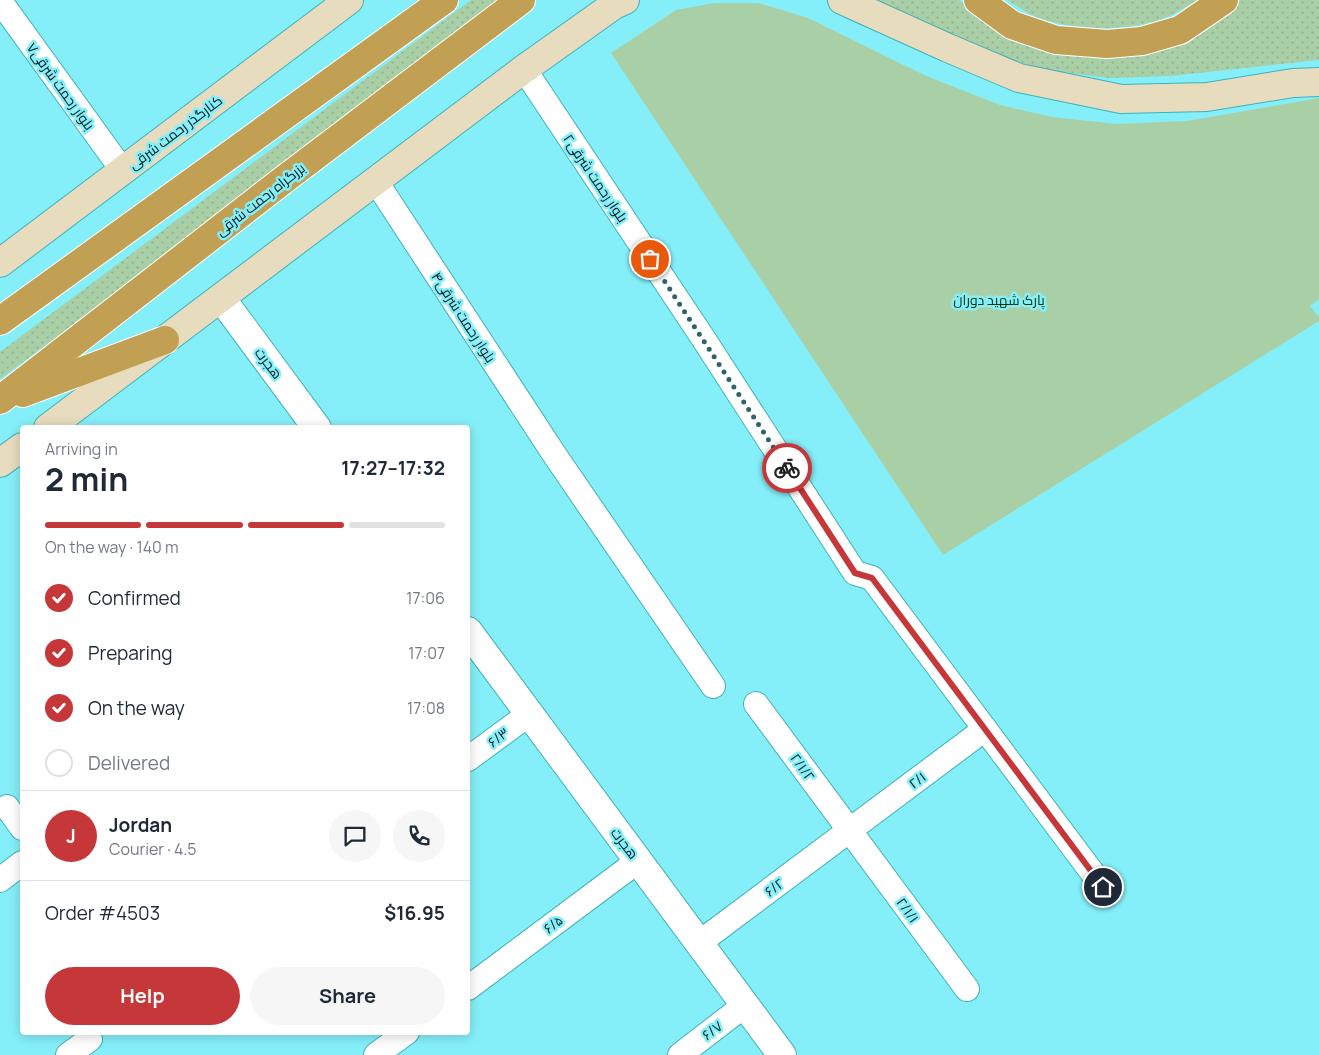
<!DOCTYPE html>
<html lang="en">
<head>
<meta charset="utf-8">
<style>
	body { margin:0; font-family:Manrope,Cairo,sans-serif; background:#f6f6f7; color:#1f2937; height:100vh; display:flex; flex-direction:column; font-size:19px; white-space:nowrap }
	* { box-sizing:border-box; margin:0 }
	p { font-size:16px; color:#747a83 }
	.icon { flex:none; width:28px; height:28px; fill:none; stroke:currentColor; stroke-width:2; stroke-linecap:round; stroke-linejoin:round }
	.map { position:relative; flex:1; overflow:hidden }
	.details { position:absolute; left:20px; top:425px; width:450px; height:610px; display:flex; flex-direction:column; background:#fff; border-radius:5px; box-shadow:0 2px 12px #0003 }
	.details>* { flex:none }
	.pin { position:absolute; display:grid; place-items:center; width:42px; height:42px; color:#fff; margin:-21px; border:2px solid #fff; border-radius:50%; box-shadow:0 1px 5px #0007 }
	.courier { position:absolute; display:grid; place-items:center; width:50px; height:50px; margin:-25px; border:4px solid #c6373a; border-radius:50%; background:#fff; color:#222; box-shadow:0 1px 6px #0007 }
	.headline em { font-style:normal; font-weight:700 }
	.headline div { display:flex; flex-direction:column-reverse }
	.headline { display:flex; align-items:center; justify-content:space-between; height:85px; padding:0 25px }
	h1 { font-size:32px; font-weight:700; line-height:38px }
	.bar { display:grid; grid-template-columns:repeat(4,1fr); gap:8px 5px; align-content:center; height:60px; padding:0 25px }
	.bar i { height:6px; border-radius:4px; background:#e0e1e3 }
	.bar .active { background:#c6373a }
	.bar p { grid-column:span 4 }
	.line { display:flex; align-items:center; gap:12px; padding:0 25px; border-top:1px solid #e0e1e3 }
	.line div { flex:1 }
	.round { display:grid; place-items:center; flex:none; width:52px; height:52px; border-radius:26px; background:#f6f6f7 }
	ol { padding:0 25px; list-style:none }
	li { display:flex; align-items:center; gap:15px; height:55px }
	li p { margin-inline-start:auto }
	li .icon { padding:5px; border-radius:50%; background:#c6373a; color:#fff; stroke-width:4 }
	li:last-child { color:#747a83 }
	li i { width:28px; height:28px; border:2px solid #e0e1e3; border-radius:50% }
	.cta { display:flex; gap:10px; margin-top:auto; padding:10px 25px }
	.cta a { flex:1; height:58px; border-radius:30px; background:#c6373a; color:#fff; font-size:20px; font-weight:700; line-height:58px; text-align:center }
	.cta a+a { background:#f6f6f7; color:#1f2937 }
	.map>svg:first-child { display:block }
</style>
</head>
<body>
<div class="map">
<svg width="1319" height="1055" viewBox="0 0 1319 1055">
	<defs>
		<pattern id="grass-dots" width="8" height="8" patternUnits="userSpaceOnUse" patternTransform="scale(1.25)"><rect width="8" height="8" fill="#a9cfa7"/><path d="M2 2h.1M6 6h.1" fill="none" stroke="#90b18f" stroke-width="1.8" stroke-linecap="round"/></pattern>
	</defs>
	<rect width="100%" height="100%" fill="#85eff9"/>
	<!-- grass -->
	<g fill="url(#grass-dots)">
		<path d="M471,0h29l-396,302 -104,77v-27z"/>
		<path d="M875,0h84l24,20 72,34 49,5 38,-4 44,-15 28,-17 26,-23h79v60l-148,16 -62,2 -68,-9 -37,-12 -42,-16z"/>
		<path d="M1007,0h190c-10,6 -20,13 -30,17 -36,16 -102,14 -137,-3 -8,-4 -15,-10 -23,-14z"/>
	</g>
	<!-- park -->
	<path fill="#a9cfa7" d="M714,3h45l49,15 118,58 74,29 52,12 65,7 70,-3 132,-23v201l-9,7 9,11v4l-376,234 -332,-502 65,-43z"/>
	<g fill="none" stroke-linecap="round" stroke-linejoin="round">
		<defs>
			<g id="minor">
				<path d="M0,1l123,170"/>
				<path d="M524,69l179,269 152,235 17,5 231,309"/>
				<path d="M375,180l179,274 159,232"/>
				<path d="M756,704l211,285"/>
				<path d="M468,759l61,-45"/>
				<path d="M7,807l15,21"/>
				<path d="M0,880l22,-17"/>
				<path d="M699,943l286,-214"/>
				<path d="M468,988l170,-127"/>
				<path d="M68,1055l22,-16"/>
				<path d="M376,1055l31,-23"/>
				<path d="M680,1055l65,-50"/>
			</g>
			<g id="tertiary">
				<path d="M221,298l96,130"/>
				<path d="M468,631l314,424"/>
			</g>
			<g id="secondary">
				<path d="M842,0l106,48 71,30 102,21 86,-2 86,-14 26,-1"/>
				<path d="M0,263l349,-263"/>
				<path d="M48,428l476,-359 90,-64 11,-5"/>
				<path d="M0,463l22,-16"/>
			</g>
			<g id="trunk">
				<path d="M978,0l34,25 44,15 51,4 35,-3 38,-11 44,-30"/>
				<path d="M0,321l444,-321"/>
				<path d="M23,393l142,-53"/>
				<path d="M0,400l286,-222 235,-178"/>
			</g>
		</defs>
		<!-- minor casing -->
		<use href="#minor" stroke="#42b0ba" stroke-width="26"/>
		<!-- tertiary casing -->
		<use href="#tertiary" stroke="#42b0ba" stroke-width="30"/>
		<!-- secondary casing -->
		<use href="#secondary" stroke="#42b0ba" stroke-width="30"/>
		<!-- trunk casing -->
		<use href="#trunk" stroke="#fff" stroke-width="30"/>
		<!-- minor -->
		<use href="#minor" stroke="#fff" stroke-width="24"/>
		<!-- tertiary -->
		<use href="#tertiary" stroke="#fff" stroke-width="28"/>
		<!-- secondary -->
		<use href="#secondary" stroke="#e8dcbe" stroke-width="28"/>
		<!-- trunk -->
		<use href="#trunk" stroke="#c2a053" stroke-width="28"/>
	</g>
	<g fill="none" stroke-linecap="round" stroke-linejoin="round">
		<!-- done -->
		<path stroke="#306369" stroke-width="5" stroke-dasharray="0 9" d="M650,259l137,209"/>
		<!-- route -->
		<path stroke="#c6373a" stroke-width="6" d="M787,468l68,105 17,5 231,309"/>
	</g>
	<g text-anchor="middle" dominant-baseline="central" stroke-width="5" stroke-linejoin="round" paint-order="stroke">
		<!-- street labels -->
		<g font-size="14" fill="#02181b" stroke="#85eff9">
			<text transform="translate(61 86) rotate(54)">بلوار رحمت شرقی۷</text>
			<text transform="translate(175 132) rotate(-37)">کنارگذر رحمت شرقی</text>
			<text transform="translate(596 178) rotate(56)">بلوار رحمت شرقی۲</text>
			<text transform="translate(260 199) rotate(-38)">بزرگراه رحمت شرقی</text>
			<text transform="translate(464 317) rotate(57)">بلوار رحمت شرقی۴</text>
			<text transform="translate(269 363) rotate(53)">هجرت</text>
			<text transform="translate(498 737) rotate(-37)">۶/۳</text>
			<text transform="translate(803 767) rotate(54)">۲/۱/۲</text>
			<text transform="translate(917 780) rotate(-37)">۲/۱</text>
			<text transform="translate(625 843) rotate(53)">هجرت</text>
			<text transform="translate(774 887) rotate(-37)">۶/۲</text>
			<text transform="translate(908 910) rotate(54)">۲/۱/۱</text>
			<text transform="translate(553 924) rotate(-37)">۶/۵</text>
			<text transform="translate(712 1030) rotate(-37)">۶/۷</text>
		</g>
		<!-- park labels -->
		<g font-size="14" fill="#06350a" stroke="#85eff9">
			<text x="999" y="299">پارک شهید دوران</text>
		</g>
	</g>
</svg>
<div class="pin" style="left:650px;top:259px;background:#ea580c"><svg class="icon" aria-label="bag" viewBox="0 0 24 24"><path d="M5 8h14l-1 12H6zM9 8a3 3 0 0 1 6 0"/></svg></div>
<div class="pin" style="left:1103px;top:887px;background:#1f2937"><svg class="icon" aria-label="home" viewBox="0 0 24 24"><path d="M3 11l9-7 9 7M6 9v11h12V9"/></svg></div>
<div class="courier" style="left:787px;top:468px"><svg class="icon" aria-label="bike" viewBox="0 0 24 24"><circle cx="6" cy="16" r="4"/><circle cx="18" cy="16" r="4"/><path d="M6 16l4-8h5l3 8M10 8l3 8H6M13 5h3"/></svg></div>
<section class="details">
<div class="headline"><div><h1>2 min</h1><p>Arriving in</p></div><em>17:27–17:32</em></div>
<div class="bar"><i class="active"></i><i class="active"></i><i class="active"></i><i></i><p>On the way · 140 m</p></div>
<ol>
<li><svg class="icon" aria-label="check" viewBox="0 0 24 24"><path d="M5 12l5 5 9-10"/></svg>Confirmed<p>17:06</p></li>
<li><svg class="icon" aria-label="check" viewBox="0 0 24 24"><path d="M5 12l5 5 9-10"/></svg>Preparing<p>17:07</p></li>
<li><svg class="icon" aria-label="check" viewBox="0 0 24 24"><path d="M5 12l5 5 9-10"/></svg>On the way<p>17:08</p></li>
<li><i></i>Delivered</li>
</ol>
<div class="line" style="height:90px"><b class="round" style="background:#c6373a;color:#fff">J</b><div><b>Jordan</b><p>Courier · 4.5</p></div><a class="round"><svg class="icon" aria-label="chat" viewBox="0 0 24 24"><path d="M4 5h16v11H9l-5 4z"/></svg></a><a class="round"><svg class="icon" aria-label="phone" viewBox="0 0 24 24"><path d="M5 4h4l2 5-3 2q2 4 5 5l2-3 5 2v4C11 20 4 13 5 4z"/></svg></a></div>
<div class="line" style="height:65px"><div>Order #4503</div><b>$16.95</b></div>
<div class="cta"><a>Help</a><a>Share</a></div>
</section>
</div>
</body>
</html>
